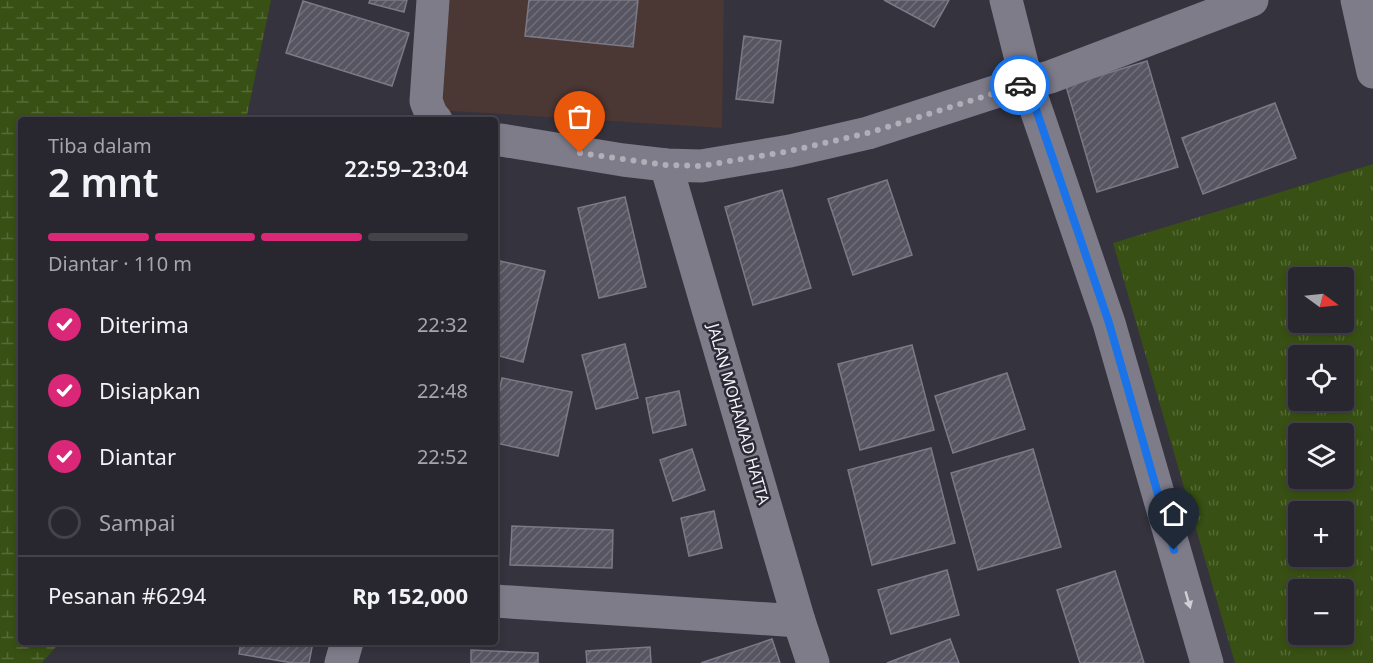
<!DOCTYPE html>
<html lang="id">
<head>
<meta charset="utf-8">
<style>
	body { margin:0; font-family:"Noto Sans",sans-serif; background:#34323a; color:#f1f3f6; height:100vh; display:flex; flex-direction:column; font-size:22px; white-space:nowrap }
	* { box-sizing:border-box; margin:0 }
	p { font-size:20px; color:#a5a5aa }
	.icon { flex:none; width:33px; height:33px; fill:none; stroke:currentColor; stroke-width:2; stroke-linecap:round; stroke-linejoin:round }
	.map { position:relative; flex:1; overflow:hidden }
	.sheet { position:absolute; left:18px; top:117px; width:480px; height:528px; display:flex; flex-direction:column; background:#28262e; border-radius:6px; box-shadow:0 3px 9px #0003,0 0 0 2px #44434a }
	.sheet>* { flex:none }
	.needle { width:39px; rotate:105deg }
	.fabs { position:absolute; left:1288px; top:267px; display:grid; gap:12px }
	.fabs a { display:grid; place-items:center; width:66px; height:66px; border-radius:6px; background:#28262e; box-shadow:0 3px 9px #0003,0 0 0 2px #44434a; font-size:30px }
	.pin { position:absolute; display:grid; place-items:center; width:51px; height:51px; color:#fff; margin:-62px -26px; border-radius:50% 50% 50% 0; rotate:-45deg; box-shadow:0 0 6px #0007 }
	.pin .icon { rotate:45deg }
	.courier { position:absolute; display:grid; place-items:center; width:60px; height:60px; margin:-30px; border:4px solid #1a73e8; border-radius:50%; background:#fff; color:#222; box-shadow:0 2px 8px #0007 }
	.overview em { font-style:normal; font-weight:600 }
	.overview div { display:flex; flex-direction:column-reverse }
	.overview { display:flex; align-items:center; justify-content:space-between; height:102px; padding:0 30px }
	h1 { font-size:39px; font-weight:600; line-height:45px }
	.bar { display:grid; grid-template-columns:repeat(4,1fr); gap:9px 6px; align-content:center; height:72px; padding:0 30px }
	.bar i { height:8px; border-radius:4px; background:#44434a }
	.bar .active { background:#db2777 }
	.bar p { grid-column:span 4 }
	.line { display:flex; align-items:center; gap:15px; padding:0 30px; border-top:2px solid #44434a }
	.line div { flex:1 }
	ol { padding:0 30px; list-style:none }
	li { display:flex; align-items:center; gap:18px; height:66px }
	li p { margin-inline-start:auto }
	li .icon { padding:6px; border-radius:50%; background:#db2777; color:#fff; stroke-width:4 }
	li:last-child { color:#a5a5aa }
	li i { width:33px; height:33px; border:3px solid #44434a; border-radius:50% }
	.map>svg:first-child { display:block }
</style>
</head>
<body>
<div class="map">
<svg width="1373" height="663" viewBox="0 0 1373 663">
	<defs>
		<pattern id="grass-tufts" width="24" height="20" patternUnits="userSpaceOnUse" patternTransform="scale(1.5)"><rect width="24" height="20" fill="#385013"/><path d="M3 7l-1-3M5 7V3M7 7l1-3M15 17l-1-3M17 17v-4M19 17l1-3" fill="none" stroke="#556a36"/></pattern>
		<pattern id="wetland-marsh" width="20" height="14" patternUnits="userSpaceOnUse" patternTransform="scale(1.5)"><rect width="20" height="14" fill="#385013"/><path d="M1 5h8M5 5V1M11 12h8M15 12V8" fill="none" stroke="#556a36"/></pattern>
		<pattern id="building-hatch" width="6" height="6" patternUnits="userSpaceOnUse" patternTransform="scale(1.5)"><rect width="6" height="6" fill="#575561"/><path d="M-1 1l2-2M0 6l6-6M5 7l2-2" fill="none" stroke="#706e78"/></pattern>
	</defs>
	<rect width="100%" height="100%" fill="#35333e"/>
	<!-- commercial -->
	<path fill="#4b3734" d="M439,0h285l-2,128 -285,-18z"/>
	<!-- grass -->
	<path fill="url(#grass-tufts)" fill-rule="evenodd" d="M1373,164v499h-138l-122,-420zM1299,278h45v44h-45zM1299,356h45v44h-45zM1299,434h45v44h-45zM1299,512h45v44h-45zM1299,590h45v44h-45z"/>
	<!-- wetland -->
	<path fill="url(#wetland-marsh)" d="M0,0h271l-25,120h-225v522h39l-18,21h-42z"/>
	<!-- building -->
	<g fill="url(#building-hatch)" stroke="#7c7a87" stroke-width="1.5">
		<path d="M370,0h37l-3,12 -35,-9z"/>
		<path d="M529,0h109l-5,47 -108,-11z"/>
		<path d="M884,0h65l-15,27z"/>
		<path d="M303,1l106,32 -17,53 -106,-33z"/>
		<path d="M744,36l37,5 -8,62 -37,-4z"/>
		<path d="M1147,61l31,106 -81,25 -31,-106z"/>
		<path d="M1275,103l21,55 -93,36 -21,-56z"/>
		<path d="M887,180l25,75 -59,20 -25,-76z"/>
		<path d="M782,190l29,98 -58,17 -28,-98z"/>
		<path d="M625,197l21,90 -47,11 -21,-90z"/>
		<path d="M500,261l45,10 -22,91 -28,-7v-75z"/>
		<path d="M625,344l13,54 -42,11 -14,-54z"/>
		<path d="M912,345l22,85 -74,20 -22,-86z"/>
		<path d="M1007,373l18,56 -72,24 -18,-57z"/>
		<path d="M502,378l70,14 -14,64 -63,-13v-31z"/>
		<path d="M679,391l7,34 -33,8 -7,-35z"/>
		<path d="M931,448l24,95 -83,22 -24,-95z"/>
		<path d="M692,449l13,41 -32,11 -13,-41z"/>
		<path d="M1033,449l28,98 -83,23 -27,-97z"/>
		<path d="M714,511l8,37 -33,8 -8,-38z"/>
		<path d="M512,526l101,4 -1,38 -102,-3z"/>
		<path d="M947,570l12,45 -68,19 -13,-44z"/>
		<path d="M1115,571l29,92h-64l-23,-73z"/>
		<path d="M772,639l8,24h-79z"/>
		<path d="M950,639l9,24h-72z"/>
		<path d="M241,642h72l-4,21h-16l-54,-9z"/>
		<path d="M650,647l1,16h-64l-1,-12z"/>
		<path d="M471,650l67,3v10h-67z"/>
	</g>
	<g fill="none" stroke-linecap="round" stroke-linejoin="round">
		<!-- minor -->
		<g stroke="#7e7c89" stroke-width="33">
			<path d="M433,0l-7,101 5,13 5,6"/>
			<path d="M1006,0l21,83 82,240 98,340"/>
			<path d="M1357,0l16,72"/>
			<path d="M495,141l6,-1 122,20 43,5 35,1 89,-15 78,-18 136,-44 46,-12 202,-77"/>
			<path d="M495,601l304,20"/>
			<path d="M341,663l6,-21"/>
		</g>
		<!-- tertiary -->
		<path stroke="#7e7c89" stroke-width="33" d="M666,165l133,456 14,42"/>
	</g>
	<!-- one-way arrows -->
	<defs><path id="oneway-solid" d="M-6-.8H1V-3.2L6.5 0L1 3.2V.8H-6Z" transform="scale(1.5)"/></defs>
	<use fill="#d0cfd7" href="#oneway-solid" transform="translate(1188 600) rotate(74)"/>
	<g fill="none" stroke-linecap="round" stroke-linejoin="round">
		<!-- done -->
		<path stroke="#b0afb8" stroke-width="6" stroke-dasharray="0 10.8" d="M580,153l86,12 35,1 89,-15 78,-18 152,-48"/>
		<!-- route -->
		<path stroke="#1a73e8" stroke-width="8" d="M1020,85l7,-2 82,240 65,227"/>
	</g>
	<g text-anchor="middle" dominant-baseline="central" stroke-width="5" stroke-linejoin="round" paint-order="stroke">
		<!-- street labels -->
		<g font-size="16" fill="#f3f2f9" stroke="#2b2934">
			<text transform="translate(739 414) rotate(74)">JALAN MOHAMAD HATTA</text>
		</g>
	</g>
</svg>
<div class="fabs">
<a><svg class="needle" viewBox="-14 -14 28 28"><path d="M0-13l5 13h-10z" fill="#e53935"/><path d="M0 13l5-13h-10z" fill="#a5a5aa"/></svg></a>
<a><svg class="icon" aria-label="locate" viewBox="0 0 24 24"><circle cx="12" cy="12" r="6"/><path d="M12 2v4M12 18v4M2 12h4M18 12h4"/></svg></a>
<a><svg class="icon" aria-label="layers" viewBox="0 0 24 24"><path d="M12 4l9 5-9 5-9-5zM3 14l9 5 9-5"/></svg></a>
<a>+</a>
<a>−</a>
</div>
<div class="pin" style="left:580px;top:153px;background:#ea580c"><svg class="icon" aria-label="bag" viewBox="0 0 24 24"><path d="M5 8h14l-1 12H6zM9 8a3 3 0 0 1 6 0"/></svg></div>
<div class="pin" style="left:1174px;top:550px;background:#1f2937"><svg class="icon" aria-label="home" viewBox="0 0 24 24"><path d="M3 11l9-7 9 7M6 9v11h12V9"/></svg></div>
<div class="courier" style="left:1020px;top:85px"><svg class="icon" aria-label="car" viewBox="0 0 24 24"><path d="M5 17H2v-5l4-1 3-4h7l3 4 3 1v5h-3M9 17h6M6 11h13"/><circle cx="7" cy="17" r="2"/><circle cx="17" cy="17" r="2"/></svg></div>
<section class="sheet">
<div class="overview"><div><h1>2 mnt</h1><p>Tiba dalam</p></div><em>22:59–23:04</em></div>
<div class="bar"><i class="active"></i><i class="active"></i><i class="active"></i><i></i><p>Diantar · 110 m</p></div>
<ol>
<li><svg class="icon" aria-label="check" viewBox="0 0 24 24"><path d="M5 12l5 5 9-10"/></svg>Diterima<p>22:32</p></li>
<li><svg class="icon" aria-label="check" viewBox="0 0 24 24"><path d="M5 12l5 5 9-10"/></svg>Disiapkan<p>22:48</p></li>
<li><svg class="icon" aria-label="check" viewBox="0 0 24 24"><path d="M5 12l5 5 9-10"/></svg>Diantar<p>22:52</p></li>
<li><i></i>Sampai</li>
</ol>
<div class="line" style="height:78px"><div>Pesanan #6294</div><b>Rp 152,000</b></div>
</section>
</div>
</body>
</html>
